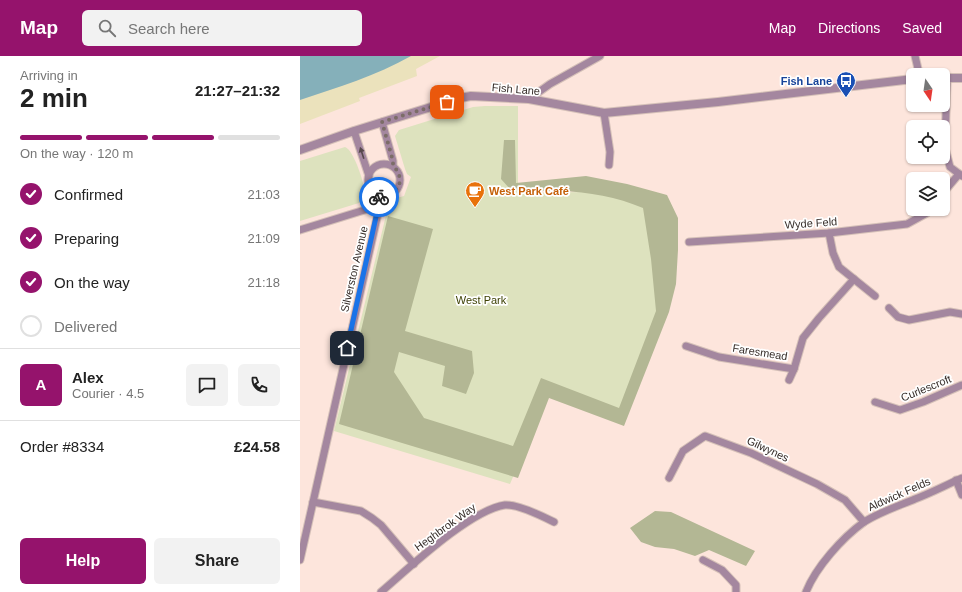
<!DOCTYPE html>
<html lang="en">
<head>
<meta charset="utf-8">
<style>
	body { margin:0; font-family:Arial,sans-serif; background:#f2f2f2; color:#222; height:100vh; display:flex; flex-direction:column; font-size:15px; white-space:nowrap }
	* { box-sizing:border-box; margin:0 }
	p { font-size:13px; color:#767676 }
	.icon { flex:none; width:22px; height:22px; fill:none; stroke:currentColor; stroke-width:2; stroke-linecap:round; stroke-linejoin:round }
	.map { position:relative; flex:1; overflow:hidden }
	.drawer { display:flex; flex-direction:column; background:#fff; width:300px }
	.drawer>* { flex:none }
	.needle { width:26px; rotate:167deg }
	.tools { position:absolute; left:606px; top:12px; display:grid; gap:8px }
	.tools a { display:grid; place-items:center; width:44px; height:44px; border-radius:6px; background:#fff; box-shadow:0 1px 3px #0004; font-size:20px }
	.pin { position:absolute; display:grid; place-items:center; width:34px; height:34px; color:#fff; margin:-17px; border-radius:8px; box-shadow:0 2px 6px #0006 }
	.courier { position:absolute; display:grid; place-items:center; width:40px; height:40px; margin:-20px; border:3px solid #1a73e8; border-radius:50%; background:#fff; color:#222; box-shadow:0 1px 5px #0007 }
	.headline em { font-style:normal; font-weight:700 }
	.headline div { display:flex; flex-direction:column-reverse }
	.headline { display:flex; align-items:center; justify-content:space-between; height:68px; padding:0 20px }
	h1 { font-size:26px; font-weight:700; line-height:30px }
	.bar { display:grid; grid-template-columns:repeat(4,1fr); gap:6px 4px; align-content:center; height:48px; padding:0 20px }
	.bar i { height:5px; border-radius:3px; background:#e0e0e0 }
	.bar .selected { background:#95136c }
	.bar p { grid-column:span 4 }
	.line { display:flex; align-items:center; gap:10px; padding:0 20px; border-top:1px solid #e0e0e0 }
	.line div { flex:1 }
	.round { display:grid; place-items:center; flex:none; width:42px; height:42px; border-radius:6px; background:#f2f2f2 }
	ol { padding:0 20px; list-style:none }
	li { display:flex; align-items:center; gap:12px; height:44px }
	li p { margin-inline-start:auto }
	li .icon { padding:4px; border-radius:50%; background:#95136c; color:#fff; stroke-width:4 }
	li:last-child { color:#767676 }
	li i { width:22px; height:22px; border:2px solid #e0e0e0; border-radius:50% }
	.cta { display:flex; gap:8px; margin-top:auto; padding:8px 20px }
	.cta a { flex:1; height:46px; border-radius:6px; background:#95136c; color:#fff; font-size:16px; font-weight:700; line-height:46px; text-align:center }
	.cta a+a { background:#f2f2f2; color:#222 }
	header { display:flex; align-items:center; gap:24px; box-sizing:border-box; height:56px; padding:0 20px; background:#95136c; color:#fff }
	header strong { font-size:19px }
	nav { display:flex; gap:22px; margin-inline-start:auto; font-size:14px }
	.search { width:280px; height:36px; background:#f2f2f2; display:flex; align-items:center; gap:10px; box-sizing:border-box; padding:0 14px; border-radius:6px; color:#767676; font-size:15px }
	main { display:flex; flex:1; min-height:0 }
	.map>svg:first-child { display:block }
</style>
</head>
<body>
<header>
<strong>Map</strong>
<div class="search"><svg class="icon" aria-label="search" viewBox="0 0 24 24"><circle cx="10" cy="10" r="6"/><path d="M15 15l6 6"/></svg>Search here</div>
<nav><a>Map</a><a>Directions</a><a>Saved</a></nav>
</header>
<main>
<section class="drawer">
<div class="headline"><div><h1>2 min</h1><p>Arriving in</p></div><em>21:27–21:32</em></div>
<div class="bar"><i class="selected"></i><i class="selected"></i><i class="selected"></i><i></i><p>On the way · 120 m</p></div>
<ol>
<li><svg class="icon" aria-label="check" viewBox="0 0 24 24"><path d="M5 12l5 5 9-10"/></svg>Confirmed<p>21:03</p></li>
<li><svg class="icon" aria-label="check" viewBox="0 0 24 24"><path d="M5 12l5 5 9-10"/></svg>Preparing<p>21:09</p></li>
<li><svg class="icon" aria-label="check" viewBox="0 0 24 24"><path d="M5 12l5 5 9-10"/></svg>On the way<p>21:18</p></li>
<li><i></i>Delivered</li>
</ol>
<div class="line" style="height:72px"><b class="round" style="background:#95136c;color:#fff">A</b><div><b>Alex</b><p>Courier · 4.5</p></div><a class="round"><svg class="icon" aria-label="chat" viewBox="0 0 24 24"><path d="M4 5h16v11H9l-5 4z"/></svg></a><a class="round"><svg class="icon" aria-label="phone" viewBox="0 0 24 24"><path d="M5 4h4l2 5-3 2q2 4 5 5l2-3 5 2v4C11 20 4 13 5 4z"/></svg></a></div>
<div class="line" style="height:52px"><div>Order #8334</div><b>£24.58</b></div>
<div class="cta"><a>Help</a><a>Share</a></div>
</section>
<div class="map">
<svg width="662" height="536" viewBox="0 0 662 536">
	<rect width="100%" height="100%" fill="#fde5dc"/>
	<!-- green -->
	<g fill="#dde2be">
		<path d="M185,50h33v87l130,-2 18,121 -43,107 -74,-28 -39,93 -176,-53 53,-220 6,-12 11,-3 7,-19 -4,-3 -2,-5 -10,-33 4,-6 74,-23z"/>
		<path d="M45,91c9,3 21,40 20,50l-6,6 -59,18v-60z"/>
	</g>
	<!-- forest -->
	<g fill="#b3b794">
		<path d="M204,84h11l1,43 70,-7 41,8 40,11 11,23v32l-2,34 -7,28 -45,114 -75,-28 -31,80 -179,-54 49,-208 45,13 -28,102 67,20 2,22 -8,21 -24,-8 3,-20 -46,-14 -5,20 30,46 89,28 28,-68 78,30 37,-97 -5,-52 -8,-51c-26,-11 -54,-16 -83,-17 -17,-1 -33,1 -49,-1l-10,-11z"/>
		<path d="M355,455l16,1 84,39 -9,15 -37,-16 -14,6 -21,-7 -19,-2 -14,-5 -11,-14z"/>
	</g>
	<!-- sand -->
	<path fill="#ebe2bc" d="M0,0h140l-24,13 1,7 -58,22 1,3 -60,23z"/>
	<!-- water -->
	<path fill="#85b0ba" d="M0,0h111c-35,20 -73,31 -111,44z"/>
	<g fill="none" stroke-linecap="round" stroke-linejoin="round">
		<defs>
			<g id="minor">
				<path d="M615,0l4,17"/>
				<path d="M647,22l-2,70 5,19 12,9"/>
				<path d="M229,43l21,-15 50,-28"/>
				<path d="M304,57l6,39 -1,13"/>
				<path d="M82,66l11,39v5"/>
				<path d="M54,75l15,45"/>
				<circle cx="84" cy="124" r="16"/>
				<path d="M643,137l16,-19"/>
				<path d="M0,174l71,-22 8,1"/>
				<path d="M529,177l4,20 6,14 36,29"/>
				<path d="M389,186l140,-9 78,-9 20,-11 3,-4"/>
				<path d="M589,252l9,9 11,3 41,-8 12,2"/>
				<path d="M386,290l33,11 75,12 9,-31 16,-20 35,-39"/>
				<path d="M489,324l5,-11"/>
				<path d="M575,346l25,8 23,-8 39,-17"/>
				<path d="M369,422l14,-27 22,-15 46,17 66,31 28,16 19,22"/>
				<path d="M656,424l6,15"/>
				<path d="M13,446l48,9 11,7 9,7 33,39"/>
				<path d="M0,504l79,-351v-14"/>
				<path d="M403,504l19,10 14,15v7"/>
				<path d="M81,536c28,-24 89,-82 124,-87 13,-1 37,11 49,17"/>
				<path d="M506,536c10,-25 36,-54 58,-70 16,-10 34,-16 51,-23 16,-6 31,-14 47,-21"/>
			</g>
			<g id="tertiary">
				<path d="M643,22h19"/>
				<path d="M0,94l54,-19 106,-33 11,-2 58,3 75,14 114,-11 195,-23"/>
			</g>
		</defs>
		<!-- minor casing -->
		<use href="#minor" stroke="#d5c0b8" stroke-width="9"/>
		<!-- tertiary casing -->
		<use href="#tertiary" stroke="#d5c0b8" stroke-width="10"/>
		<!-- minor -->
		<use href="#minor" stroke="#a4879f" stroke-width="7"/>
		<!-- tertiary -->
		<use href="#tertiary" stroke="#a4879f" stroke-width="8"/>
	</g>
	<!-- one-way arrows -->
	<defs><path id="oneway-solid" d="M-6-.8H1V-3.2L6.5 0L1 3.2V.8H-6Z"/></defs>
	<use fill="#57484c" href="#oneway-solid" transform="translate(62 97) rotate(-108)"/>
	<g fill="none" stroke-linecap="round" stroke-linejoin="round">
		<!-- done -->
		<path stroke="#7c6d68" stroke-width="4" stroke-dasharray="0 7.2" d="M79,141v-3c19,4 28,-15 14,-28v-5l-11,-39 65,-20"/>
		<!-- route -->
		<path stroke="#1a73e8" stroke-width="5" d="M47,292l31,-140 1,-11"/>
	</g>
	<!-- icons -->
	<defs>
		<symbol id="bus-pin" viewBox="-11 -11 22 30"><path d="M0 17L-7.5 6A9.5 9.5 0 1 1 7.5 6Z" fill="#1a4fb4" stroke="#fff"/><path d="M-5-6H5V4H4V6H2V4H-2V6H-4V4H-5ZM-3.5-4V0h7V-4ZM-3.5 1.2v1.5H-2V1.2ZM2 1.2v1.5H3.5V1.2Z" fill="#fff"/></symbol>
		<symbol id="cafe-pin" viewBox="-11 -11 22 30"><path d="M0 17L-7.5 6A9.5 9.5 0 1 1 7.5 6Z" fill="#e8710a" stroke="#fff"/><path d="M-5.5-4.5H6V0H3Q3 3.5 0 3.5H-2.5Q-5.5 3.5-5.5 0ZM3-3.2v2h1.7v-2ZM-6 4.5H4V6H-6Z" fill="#fff"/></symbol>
	</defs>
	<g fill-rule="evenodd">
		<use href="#bus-pin" x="535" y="14" width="22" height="30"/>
		<use href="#cafe-pin" x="164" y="124" width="22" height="30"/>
	</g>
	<g text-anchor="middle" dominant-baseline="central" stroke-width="3.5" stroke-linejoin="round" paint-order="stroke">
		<!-- transit labels -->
		<g font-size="11" font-weight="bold" fill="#164399" stroke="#fff" text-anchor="end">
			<text x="532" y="25">Fish Lane</text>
		</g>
		<!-- street labels -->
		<g font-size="11" fill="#362d29" stroke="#fff">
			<text transform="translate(216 33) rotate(5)">Fish Lane</text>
			<text transform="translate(511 167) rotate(-4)">Wyde Feld</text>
			<text transform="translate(54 213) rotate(-77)">Silverston Avenue</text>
			<text transform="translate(460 296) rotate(9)">Faresmead</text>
			<text transform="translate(626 332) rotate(-22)">Curlescroft</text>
			<text transform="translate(468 393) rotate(25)">Gilwynes</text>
			<text transform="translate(599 438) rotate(-24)">Aldwick Felds</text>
			<text transform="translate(145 471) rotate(-36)">Heghbrok Way</text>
		</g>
		<!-- food labels -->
		<g font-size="11" font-weight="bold" fill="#c56008" stroke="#fff" text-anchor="start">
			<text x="189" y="135">West Park Café</text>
		</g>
		<!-- park labels -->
		<g font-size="11" fill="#3d4003" stroke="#fff">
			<text x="181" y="244">West Park</text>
		</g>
	</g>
</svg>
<div class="tools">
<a><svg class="needle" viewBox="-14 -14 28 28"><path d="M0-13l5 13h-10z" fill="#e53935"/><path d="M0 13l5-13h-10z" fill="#767676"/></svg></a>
<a><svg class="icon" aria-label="locate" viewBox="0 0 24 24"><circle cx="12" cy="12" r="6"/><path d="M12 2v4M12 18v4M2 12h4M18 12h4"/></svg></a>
<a><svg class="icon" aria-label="layers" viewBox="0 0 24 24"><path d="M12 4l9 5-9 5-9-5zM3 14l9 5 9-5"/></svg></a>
</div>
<div class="pin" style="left:147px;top:46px;background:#ea580c"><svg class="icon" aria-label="bag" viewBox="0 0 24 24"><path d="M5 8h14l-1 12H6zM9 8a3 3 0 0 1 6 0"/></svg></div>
<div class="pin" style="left:47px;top:292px;background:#1f2937"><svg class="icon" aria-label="home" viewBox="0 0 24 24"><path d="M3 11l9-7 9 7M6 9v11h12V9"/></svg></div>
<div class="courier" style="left:79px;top:141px"><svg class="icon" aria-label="bike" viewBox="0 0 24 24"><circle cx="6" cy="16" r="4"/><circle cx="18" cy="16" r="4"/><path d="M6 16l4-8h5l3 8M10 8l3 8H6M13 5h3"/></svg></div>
</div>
</main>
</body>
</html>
